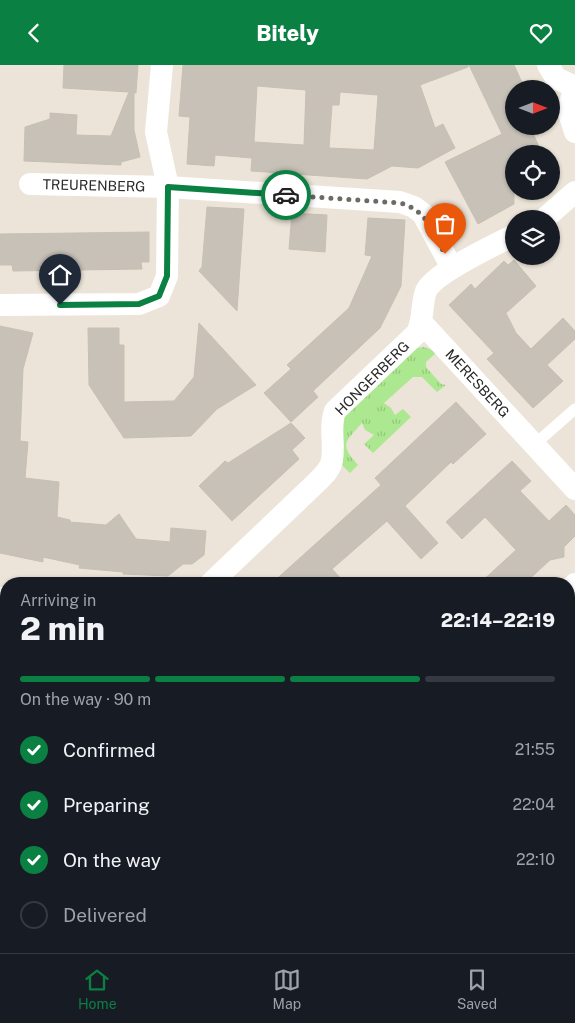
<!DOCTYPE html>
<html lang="en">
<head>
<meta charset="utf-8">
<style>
	body { margin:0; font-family:"Public Sans",sans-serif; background:#20242c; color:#f1f3f6; height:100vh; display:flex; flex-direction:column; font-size:19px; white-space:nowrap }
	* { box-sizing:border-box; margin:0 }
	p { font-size:16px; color:#9ea1a6 }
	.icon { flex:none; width:28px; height:28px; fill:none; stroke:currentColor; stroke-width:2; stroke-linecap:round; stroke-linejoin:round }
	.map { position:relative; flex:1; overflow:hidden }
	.drawer { position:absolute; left:0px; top:512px; width:575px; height:376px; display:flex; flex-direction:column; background:#171b24; border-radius:20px 20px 0 0; box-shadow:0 1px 4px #0004 }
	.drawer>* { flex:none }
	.needle { width:32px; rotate:90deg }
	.fabs { position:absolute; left:505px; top:15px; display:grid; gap:10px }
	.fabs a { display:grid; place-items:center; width:55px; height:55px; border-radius:50%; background:#171b24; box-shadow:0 1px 4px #0004; font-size:25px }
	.pin { position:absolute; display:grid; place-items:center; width:42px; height:42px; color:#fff; margin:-51px -21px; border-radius:50% 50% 50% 0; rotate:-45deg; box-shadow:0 0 5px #0007 }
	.pin .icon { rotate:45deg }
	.courier { position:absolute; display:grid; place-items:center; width:50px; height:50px; margin:-25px; border:4px solid #0b8043; border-radius:50%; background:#fff; color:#222; box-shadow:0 1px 6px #0007 }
	.overview em { font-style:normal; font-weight:800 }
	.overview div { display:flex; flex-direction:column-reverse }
	.overview { display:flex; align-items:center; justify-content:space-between; height:85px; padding:0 20px }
	h1 { font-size:32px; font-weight:800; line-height:38px }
	.bar { display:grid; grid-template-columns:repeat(4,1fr); gap:8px 5px; align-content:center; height:60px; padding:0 20px }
	.bar i { height:6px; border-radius:4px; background:#363941 }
	.bar .selected { background:#0b8043 }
	.bar p { grid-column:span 4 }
	ol { padding:0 20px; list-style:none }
	li { display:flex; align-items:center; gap:15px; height:55px }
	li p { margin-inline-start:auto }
	li .icon { padding:5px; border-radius:50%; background:#0b8043; color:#fff; stroke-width:4 }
	li:last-child { color:#9ea1a6 }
	li i { width:28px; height:28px; border:2px solid #363941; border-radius:50% }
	header { display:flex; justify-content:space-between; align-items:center; height:65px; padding:0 20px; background:#0b8043; color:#fff; font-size:22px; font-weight:800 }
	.tab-bar { display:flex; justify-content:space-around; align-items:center; height:70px; border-top:1px solid #363941; background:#171b24; font-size:14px; color:#9ea1a6 }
	.tab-bar a { display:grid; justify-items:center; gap:2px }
	.tab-bar .selected { color:#0b8043 }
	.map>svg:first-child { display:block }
</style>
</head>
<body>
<header><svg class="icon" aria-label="back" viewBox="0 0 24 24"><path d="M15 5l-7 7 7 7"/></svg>Bitely<svg class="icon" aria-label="heart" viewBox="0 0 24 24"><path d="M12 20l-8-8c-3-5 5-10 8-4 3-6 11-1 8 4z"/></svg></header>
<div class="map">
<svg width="575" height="888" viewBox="0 0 575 888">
	<defs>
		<pattern id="grass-tufts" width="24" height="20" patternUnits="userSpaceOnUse" patternTransform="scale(1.25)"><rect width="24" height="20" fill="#ace88f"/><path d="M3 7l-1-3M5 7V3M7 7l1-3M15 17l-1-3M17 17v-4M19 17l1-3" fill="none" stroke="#94c77b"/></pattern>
	</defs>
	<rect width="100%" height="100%" fill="#ece4d8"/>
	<!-- grass -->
	<path fill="url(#grass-tufts)" d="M424,282l13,5 -11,10v5l15,17 5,1 -9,7 -15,-15h-9l-29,26 7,5 4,7 8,-6 8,8 -38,36 -9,-9 10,-9 -9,-5 -3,-7c-17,19 -23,21 -4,42l-8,8 -10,-10 1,-43 76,-72z"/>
	<!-- building -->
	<g fill="#c7c1b8" stroke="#c7c0b2" fill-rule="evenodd">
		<path d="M64,0h74l-2,28h-2v37l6,27 -19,5v3l-97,-4 1,-34 25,-8v-6l27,2 -1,20 35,1 18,-44 -66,-4z"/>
		<path d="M183,0h285v2l-48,18 15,43 8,-4 12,24 -37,20 -26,-2 -25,13 -116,-8 1,-13 -37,-3 -1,11 -27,-2 3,-47 -11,-1zM257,21l49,4 -2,55 -50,-3zM340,27l38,3 -4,55 -45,-2 3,-43h7z"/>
		<path d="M469,0h45l11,24h-11v37h16l12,28h-28v50l-36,20 -33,-62 57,-28z"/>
		<path d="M207,142l37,2 -7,102 -38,-40 3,-4z"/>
		<path d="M292,148l35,2 -2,37 -36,-3z"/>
		<path d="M368,153l37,2 -4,66 -21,42 -67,63 5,6 -27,25 -27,-29 27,-24 -4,-4 62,-57 23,-52 -7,-1z"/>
		<path d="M149,167v30h-8l1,7 -129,2 -1,-6h-12v-31z"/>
		<path d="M514,195l22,26 -30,27 10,20 15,16 32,-31 12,13v8l-28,26 16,16 -30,27 -46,-49 7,-6 -45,-48 22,-21 4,5 29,-28 4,4z"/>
		<path d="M199,258l57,62 -39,24 -26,27 -67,2 -35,-53 -1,-57h31v17h5v57l50,-1 20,-24z"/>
		<path d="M0,261l33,7 -10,36 -3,72 8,1 -3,36 34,4 -2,35 13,3v2l36,3 13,-11 17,25 34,3 1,-14 35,3 -2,24 -12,9h-9l-15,12 -45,-2v-2l-44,-4 1,-3 -37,-8v5l-43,-9z"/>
		<path d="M456,337l30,32 -33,30 -2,-2 -46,44 33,37 -17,16 -34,-38 -55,48 14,15h-75l110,-99 -6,-7z"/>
		<path d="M291,358l14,15 -13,12 7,9 -67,62 -33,-35 26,-25 3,2z"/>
		<path d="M512,396l19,20 -11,10 29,30 17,-16 9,10v21l-11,11v10l-14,3 -26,24h-45l37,-34 -31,-33 -23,22 -16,-17z"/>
	</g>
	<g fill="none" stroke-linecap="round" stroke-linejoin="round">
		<!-- service -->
		<path stroke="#fff" stroke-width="11" d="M534,380l41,-36"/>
		<!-- minor -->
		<g stroke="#fff" stroke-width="22">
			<path d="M548,0l8,13 19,9 -7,23 7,22"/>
			<path id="s1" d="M30,119l138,3 232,15 14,5 9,7 29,54"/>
			<path d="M544,154l31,-27"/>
			<path d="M0,240l139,-1 20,-8 8,-20 1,-89 -12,-55 6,-67"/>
			<path id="s2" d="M422,258l153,166"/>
			<path d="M210,519l106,-101c6,-6 15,-14 16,-23 3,-17 -3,-32 3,-49l82,-78c7,-14 4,-28 9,-42 8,-18 69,-46 88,-56"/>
			<path d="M569,525l6,-6"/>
			<path d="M0,533h6"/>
			<path d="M0,875l6,1"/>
			<path d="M79,882l59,6"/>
		</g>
		<!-- tertiary -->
		<g stroke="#fff" stroke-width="28">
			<path d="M569,579l6,-6"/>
			<path d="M569,623l6,-5"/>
			<path d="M0,713h6"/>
			<path d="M524,882l2,6"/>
			<path d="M550,882l2,6"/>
		</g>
	</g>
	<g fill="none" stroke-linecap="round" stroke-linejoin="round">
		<!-- done -->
		<path stroke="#6d6a66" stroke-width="5" stroke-dasharray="0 9" d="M286,130l114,8c27,7 32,28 45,51"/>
		<!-- route -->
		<path stroke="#0b8043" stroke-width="6" d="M60,240l79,-1 20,-8 8,-20 1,-89 118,8"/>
	</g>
	<g text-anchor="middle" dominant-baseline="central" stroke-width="5" stroke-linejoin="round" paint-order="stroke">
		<!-- street labels -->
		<g font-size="14" fill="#282828" stroke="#fff">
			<text stroke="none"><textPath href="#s1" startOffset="64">TREURENBERG</textPath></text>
			<text transform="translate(372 313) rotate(-45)">HONGERBERG</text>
			<text stroke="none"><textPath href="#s2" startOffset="82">MERESBERG</textPath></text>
		</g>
	</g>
</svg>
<div class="fabs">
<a><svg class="needle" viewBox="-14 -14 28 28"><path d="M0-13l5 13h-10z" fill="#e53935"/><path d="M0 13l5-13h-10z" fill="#9ea1a6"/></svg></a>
<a><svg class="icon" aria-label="locate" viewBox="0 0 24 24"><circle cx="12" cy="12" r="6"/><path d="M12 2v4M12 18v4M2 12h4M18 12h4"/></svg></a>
<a><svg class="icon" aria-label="layers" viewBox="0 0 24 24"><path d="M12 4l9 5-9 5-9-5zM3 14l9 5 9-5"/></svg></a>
</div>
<div class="pin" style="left:445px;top:189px;background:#ea580c"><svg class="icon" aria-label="bag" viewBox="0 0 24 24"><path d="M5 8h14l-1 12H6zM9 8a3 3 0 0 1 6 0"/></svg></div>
<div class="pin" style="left:60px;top:240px;background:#1f2937"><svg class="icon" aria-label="home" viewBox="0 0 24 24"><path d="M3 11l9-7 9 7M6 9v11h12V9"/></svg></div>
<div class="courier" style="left:286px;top:130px"><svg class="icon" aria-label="car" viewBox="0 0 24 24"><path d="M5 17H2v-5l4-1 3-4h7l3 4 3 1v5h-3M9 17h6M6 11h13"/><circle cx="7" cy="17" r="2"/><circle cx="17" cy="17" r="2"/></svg></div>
<section class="drawer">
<div class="overview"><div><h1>2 min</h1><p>Arriving in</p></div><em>22:14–22:19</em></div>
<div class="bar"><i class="selected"></i><i class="selected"></i><i class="selected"></i><i></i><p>On the way · 90 m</p></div>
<ol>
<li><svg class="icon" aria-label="check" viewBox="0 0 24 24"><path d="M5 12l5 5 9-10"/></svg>Confirmed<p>21:55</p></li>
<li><svg class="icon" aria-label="check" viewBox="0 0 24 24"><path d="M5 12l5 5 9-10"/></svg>Preparing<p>22:04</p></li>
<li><svg class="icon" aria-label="check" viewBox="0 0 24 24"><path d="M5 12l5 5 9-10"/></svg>On the way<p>22:10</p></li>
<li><i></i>Delivered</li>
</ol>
</section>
</div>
<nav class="tab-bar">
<a class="selected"><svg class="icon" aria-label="home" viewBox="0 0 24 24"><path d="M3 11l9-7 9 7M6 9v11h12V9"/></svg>Home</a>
<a><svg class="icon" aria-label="map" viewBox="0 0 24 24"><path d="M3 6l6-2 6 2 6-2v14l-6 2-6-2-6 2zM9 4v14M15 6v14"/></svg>Map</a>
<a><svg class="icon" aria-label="saved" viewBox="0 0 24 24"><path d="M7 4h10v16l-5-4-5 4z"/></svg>Saved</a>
</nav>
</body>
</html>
